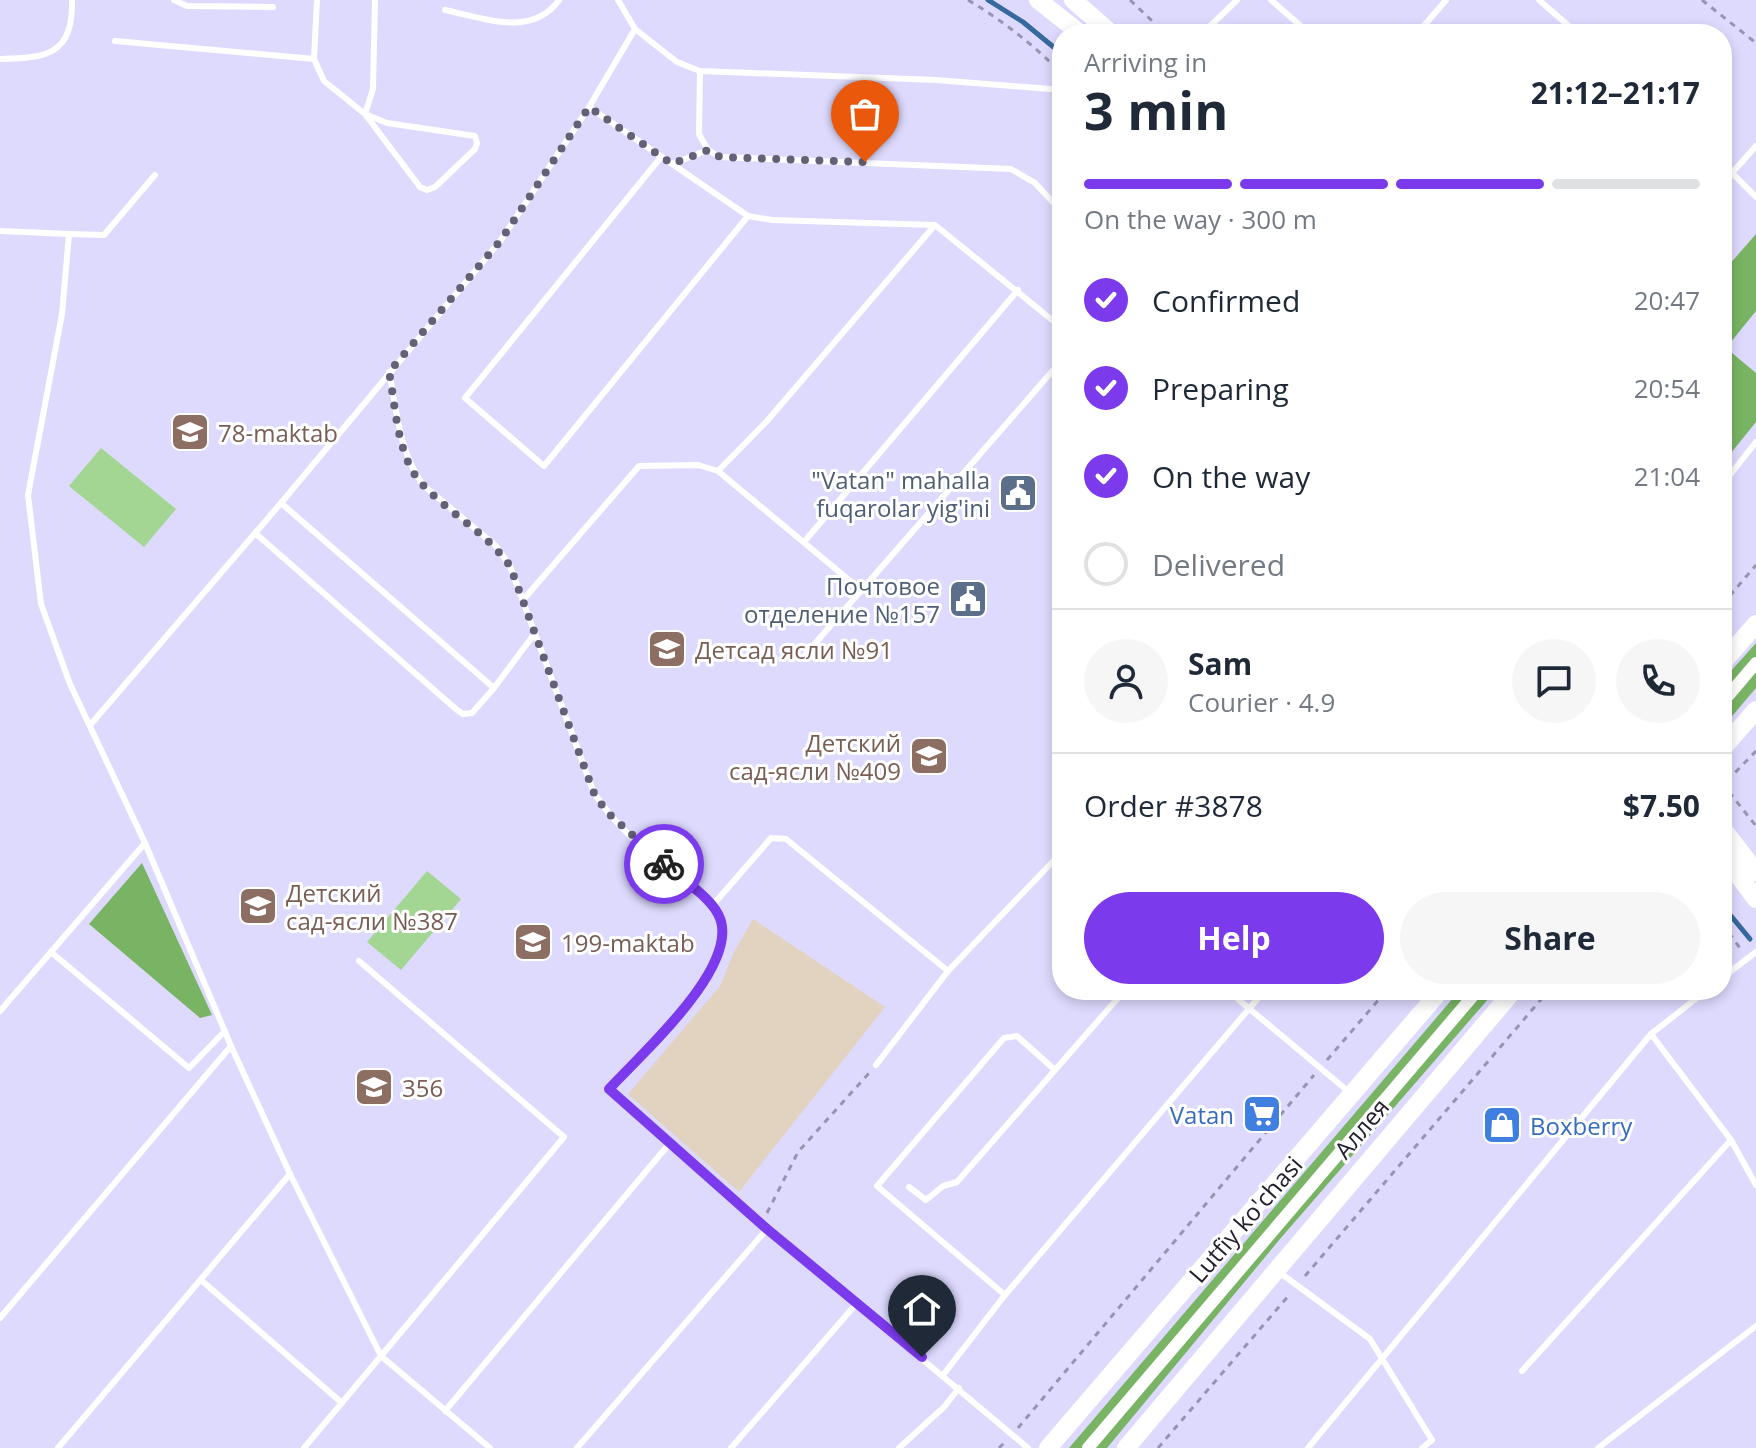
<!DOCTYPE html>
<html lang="en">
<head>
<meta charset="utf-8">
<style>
	body { margin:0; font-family:"Open Sans",sans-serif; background:#f6f6f7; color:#1f2937; height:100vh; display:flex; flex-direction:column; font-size:30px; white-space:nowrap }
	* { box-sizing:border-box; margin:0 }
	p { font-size:26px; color:#747a83 }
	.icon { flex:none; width:44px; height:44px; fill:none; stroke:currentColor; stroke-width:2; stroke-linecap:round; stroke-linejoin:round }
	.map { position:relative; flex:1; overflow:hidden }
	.side { position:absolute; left:1052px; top:24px; width:680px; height:976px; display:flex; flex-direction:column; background:#fff; border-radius:32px; box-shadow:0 4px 12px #0003 }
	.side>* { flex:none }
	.pin { position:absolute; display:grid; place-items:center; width:68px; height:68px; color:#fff; margin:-82px -34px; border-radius:50% 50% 50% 0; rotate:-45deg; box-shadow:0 0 8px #0007 }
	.pin .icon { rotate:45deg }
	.courier { position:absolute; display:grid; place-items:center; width:80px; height:80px; margin:-40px; border:6px solid #7c3aed; border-radius:50%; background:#fff; color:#222; box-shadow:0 2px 10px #0007 }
	.headline em { font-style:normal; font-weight:700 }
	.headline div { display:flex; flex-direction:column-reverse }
	.headline { display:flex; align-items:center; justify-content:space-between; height:136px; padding:0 32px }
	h1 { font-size:52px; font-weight:700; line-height:60px }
	.bar { display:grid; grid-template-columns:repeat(4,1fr); gap:12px 8px; align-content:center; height:96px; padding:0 32px }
	.bar i { height:10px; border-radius:6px; background:#e0e1e3 }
	.bar .current { background:#7c3aed }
	.bar p { grid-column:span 4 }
	.line { display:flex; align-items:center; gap:20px; padding:0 32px; border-top:2px solid #e0e1e3 }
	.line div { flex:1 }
	.round { display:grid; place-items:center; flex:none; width:84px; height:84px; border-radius:42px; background:#f6f6f7 }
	ol { padding:0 32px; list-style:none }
	li { display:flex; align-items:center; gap:24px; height:88px }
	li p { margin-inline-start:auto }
	li .icon { padding:8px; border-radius:50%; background:#7c3aed; color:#fff; stroke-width:4 }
	li:last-child { color:#747a83 }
	li i { width:44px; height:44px; border:4px solid #e0e1e3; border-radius:50% }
	.cta { display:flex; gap:16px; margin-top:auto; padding:16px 32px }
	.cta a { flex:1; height:92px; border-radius:48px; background:#7c3aed; color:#fff; font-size:32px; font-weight:700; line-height:92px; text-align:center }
	.cta a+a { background:#f6f6f7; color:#1f2937 }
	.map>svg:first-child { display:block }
</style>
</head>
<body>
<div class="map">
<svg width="1756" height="1448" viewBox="0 0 1756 1448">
	<rect width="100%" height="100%" fill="#dedafe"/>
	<!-- industrial -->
	<path fill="#e2d2c0" d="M753,919l132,88 -146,185 -111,-98 92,-108 14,-34z"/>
	<!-- green -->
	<g fill="#a3d593">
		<path d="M101,448l75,61 -32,38 -75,-61z"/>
		<path d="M427,871l34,28 -60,71 -34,-28z"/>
	</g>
	<!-- forest -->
	<g fill="#78b463">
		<path d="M1756,234v77l-30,37 30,25v49l-34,42v-191z"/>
		<path d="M1756,643v45l-34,40v-47z"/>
		<path d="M142,863l70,152 -12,3 -111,-94z"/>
		<path d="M1460,990h36l-216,249 -173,209h-38z"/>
	</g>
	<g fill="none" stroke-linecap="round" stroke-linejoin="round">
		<!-- stream -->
		<g stroke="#366a9e" stroke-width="5">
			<path d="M988,0l35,22 39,32"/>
			<path d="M1722,905l28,34"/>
		</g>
		<!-- path -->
		<g stroke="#9794af" stroke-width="3" stroke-dasharray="6 6" stroke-linecap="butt">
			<path d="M968,0c35,21 66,45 94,74"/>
			<path d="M1130,0l36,34"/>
			<path d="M1702,0l54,43"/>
			<path d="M1722,605l34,-40"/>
			<path d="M1727,781l29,-30"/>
			<path d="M1729,792l27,34"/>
			<path d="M1722,923l20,28"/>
			<path d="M1327,1060l60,-70"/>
			<path d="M767,1213l31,-61 72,-80"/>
			<path d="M1305,1276l244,-286"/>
			<path d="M1018,1428l296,-353"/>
			<path d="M999,1448l6,-6"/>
			<path d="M1158,1448l132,-154"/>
		</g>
		<!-- lane -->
		<g stroke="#fff" stroke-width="6">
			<path d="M174,0l13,6 86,1"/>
			<path d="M317,0l-3,59 10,22 41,33 22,9 88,13 2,7 -2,6 -40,38 -8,3 -7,-3 -55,-73 8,-25 2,-89"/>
			<path d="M1271,0l39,34"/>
			<path d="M1539,0l39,34"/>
			<path d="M445,10c39,8 87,28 114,-10"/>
			<path d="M635,29l42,33 23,9 236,9 126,10"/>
			<path d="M1202,34l35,-34"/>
			<path d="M1417,34l29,-34"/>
			<path d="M115,41l199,18"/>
			<path d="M0,59c47,-1 73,-4 72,-59"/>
			<path d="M700,71l-1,63 9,16 12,7 291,12 24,14 27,29"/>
			<path d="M589,107l159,109 24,4 163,5 127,103"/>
			<path d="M661,157l-196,241 79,68 204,-250"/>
			<path d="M672,164l36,-14"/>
			<path d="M1722,165l10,8 24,-27"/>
			<path d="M1732,173l24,24"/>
			<path d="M0,231l69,3 -7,80 -34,181 13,109 29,80 75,159 86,203 59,128 91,182 183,-219 -205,-176"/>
			<path d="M69,234l35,1 51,-60"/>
			<path d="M389,372c8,39 10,80 34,113l73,61 14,20 84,227c29,45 78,78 118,113 41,53 -69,146 -103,183l158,140 261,219"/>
			<path d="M718,471l49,-50 168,-196"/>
			<path d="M1722,485l34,-43"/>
			<path d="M281,503l213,185 41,-55"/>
			<path d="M255,533l202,177 6,4 9,-1 22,-25"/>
			<path d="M804,542l214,-252"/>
			<path d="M523,600l116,-134 59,-1 20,6 143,119"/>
			<path d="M805,655l257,-295"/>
			<path d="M91,724l190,-221 220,-263 88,-133 46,-78 -17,-29"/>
			<path d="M712,906l59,-68 15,1 162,132"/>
			<path d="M51,952l94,-109"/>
			<path d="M1722,978l34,-26"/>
			<path d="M1227,990l122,102"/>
			<path d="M0,1011l51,-59 138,116 36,-37"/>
			<path d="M1651,1034l56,-44"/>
			<path d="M876,1065l72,-94 114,-119"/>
			<path d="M909,1187l17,13 17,-14 14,-4 168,-192"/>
			<path d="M1279,1272l91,67 62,101 -10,8"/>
			<path d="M201,1280l141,123"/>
			<path d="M1005,1295l-128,-109 127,-148 13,-2 38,34"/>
			<path d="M0,1318l231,-272"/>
			<path d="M1522,1371l209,-231"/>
			<path d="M943,1375l62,-80 260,-305"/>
			<path d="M445,1411l224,-267"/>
			<path d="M58,1448l232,-274"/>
			<path d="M304,1448l77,-92 109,92"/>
			<path d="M577,1448l190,-219"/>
			<path d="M731,1448l126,-145"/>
			<path d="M899,1448l45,-41 15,-19"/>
			<path d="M1308,1448l343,-414 80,106 25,45"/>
			<path d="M1598,1448l158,-122"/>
		</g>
		<!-- street -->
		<g stroke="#fff" stroke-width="12">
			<path d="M1722,703l34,-40"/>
			<path d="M1088,1448l390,-458"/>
		</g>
		<!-- secondary -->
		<g stroke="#fff" stroke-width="18">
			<path d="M1038,0l43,34"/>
			<path d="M1073,0l39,34"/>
			<path d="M1722,663l34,-39"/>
			<path d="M1722,749l34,-39"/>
			<path d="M1722,828l34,44"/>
			<path d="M1722,854l34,45"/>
			<path d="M1048,1448l393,-458"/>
			<path d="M1126,1448l388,-458"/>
		</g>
	</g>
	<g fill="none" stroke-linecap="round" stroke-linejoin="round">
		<!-- done -->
		<path stroke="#646176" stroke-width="8" stroke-dasharray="0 14.4" d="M664,864l-58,-53 -12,-18 -84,-227c-24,-34 -59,-51 -87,-81 -26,-27 -27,-77 -34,-113l112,-132 88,-133 83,57 36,-14 12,7 145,5"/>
		<!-- route -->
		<path stroke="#7c3aed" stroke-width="10" d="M664,864c17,15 44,31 54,50 27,49 -79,142 -109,175l158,140 155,128"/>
	</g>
	<!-- icons -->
	<defs>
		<symbol id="school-square" viewBox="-11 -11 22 22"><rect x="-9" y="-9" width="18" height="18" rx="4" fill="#8d6e63" stroke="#fff"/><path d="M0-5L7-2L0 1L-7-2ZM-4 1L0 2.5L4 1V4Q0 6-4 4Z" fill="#fff"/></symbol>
		<symbol id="civic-square" viewBox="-11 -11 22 22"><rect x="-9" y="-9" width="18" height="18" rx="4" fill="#5c6f8a" stroke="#fff"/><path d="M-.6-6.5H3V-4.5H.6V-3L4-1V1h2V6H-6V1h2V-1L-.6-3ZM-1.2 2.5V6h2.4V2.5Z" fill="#fff"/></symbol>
		<symbol id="supermarket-square" viewBox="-11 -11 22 22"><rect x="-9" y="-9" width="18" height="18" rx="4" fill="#3f7fe0" stroke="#fff"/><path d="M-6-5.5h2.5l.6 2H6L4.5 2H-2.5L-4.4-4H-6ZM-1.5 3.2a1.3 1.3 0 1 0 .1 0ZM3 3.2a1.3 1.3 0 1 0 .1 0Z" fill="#fff"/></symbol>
		<symbol id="shop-square" viewBox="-11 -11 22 22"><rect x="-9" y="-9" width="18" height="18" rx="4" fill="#3f7fe0" stroke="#fff"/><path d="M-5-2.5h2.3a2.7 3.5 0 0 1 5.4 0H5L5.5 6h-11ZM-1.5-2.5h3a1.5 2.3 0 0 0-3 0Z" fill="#fff"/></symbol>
	</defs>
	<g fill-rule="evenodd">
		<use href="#school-square" x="168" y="410" width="44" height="44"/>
		<use href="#civic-square" x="996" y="471" width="44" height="44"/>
		<use href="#civic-square" x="946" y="577" width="44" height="44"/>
		<use href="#school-square" x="645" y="627" width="44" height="44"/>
		<use href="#school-square" x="907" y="734" width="44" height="44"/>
		<use href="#school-square" x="236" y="884" width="44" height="44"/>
		<use href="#school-square" x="511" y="920" width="44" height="44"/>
		<use href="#school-square" x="352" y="1065" width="44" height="44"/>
		<use href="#supermarket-square" x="1240" y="1092" width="44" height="44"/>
		<use href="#shop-square" x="1480" y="1103" width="44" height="44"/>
	</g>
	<g text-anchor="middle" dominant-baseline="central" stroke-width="6" stroke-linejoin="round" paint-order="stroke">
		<!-- education labels -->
		<g font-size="24" fill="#785e54" stroke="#fff" text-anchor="start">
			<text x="218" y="432">78-maktab</text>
			<text x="695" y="649">Детсад ясли №91</text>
			<text x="901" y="742" text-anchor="end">Детский<tspan x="901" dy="28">сад-ясли №409</tspan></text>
			<text x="286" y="892">Детский<tspan x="286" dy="28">сад-ясли №387</tspan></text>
			<text x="561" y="942">199-maktab</text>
			<text x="402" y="1087">356</text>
		</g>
		<!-- service labels -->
		<g font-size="24" fill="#4e5e75" stroke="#fff" text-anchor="end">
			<text x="990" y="479">"Vatan" mahalla<tspan x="990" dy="28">fuqarolar yig'ini</tspan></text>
			<text x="940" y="585">Почтовое<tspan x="940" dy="28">отделение №157</tspan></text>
		</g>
		<!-- shop labels -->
		<g font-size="24" fill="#366cbe" stroke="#fff" text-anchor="end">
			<text x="1234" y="1114">Vatan</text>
			<text x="1530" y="1125" text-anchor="start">Boxberry</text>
		</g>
		<!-- street labels -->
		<g font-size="24" fill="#22202d" stroke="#fff">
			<text transform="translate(1361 1128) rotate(-50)">Аллея</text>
			<text transform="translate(1245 1219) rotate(-49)">Lutfiy ko'chasi</text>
		</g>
	</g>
</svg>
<div class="pin" style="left:865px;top:162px;background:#ea580c"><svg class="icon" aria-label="bag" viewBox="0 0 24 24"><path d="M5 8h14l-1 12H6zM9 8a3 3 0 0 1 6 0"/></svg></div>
<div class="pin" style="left:922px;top:1357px;background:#1f2937"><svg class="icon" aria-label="home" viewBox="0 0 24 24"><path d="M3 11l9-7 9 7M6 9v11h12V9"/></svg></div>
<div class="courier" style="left:664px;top:864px"><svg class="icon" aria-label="bike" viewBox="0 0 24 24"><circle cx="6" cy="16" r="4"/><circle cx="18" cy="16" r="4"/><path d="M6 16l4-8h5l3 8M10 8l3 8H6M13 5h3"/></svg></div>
<section class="side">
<div class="headline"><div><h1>3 min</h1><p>Arriving in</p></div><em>21:12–21:17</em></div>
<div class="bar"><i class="current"></i><i class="current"></i><i class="current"></i><i></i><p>On the way · 300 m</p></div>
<ol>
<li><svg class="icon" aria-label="check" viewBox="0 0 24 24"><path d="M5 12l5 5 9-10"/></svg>Confirmed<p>20:47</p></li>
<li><svg class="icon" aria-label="check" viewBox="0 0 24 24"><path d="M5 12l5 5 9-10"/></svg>Preparing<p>20:54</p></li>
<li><svg class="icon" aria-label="check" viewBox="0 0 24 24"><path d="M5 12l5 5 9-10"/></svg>On the way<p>21:04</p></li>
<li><i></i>Delivered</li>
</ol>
<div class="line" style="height:144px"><a class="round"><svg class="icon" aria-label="person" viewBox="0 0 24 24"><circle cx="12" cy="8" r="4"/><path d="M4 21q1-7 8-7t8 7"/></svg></a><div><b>Sam</b><p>Courier · 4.9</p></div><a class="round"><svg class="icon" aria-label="chat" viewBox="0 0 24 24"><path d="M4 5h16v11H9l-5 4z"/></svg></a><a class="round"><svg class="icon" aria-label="phone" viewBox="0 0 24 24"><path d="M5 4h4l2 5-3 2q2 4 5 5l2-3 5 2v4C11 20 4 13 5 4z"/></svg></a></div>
<div class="line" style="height:104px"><div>Order #3878</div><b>$7.50</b></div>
<div class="cta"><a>Help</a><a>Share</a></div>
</section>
</div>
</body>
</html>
